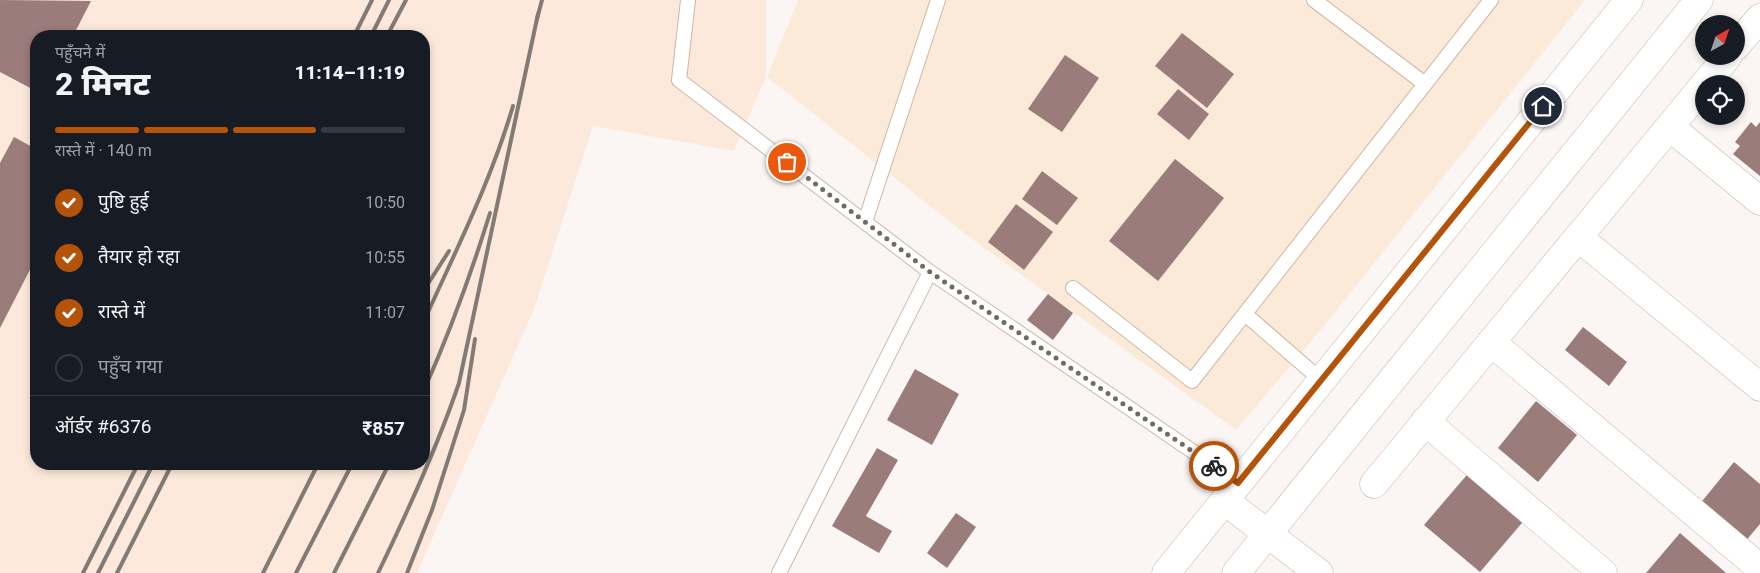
<!DOCTYPE html>
<html lang="hi">
<head>
<meta charset="utf-8">
<style>
	body { margin:0; font-family:Roboto,"Noto Sans Devanagari",sans-serif; background:#20242c; color:#f1f3f6; height:100vh; display:flex; flex-direction:column; font-size:19px; white-space:nowrap }
	* { box-sizing:border-box; margin:0 }
	p { font-size:16px; color:#9ea1a6 }
	.icon { flex:none; width:28px; height:28px; fill:none; stroke:currentColor; stroke-width:2; stroke-linecap:round; stroke-linejoin:round }
	.map { position:relative; flex:1; overflow:hidden }
	.side { position:absolute; left:30px; top:30px; width:400px; height:440px; display:flex; flex-direction:column; background:#171b24; border-radius:20px; box-shadow:0 2px 8px #0003 }
	.side>* { flex:none }
	.needle { width:32px; rotate:40deg }
	.tools { position:absolute; left:1695px; top:15px; display:grid; gap:10px }
	.tools a { display:grid; place-items:center; width:50px; height:50px; border-radius:50%; background:#171b24; box-shadow:0 2px 8px #0003; font-size:25px }
	.pin { position:absolute; display:grid; place-items:center; width:42px; height:42px; color:#fff; margin:-21px; border:2px solid #fff; border-radius:50%; box-shadow:0 1px 5px #0007 }
	.courier { position:absolute; display:grid; place-items:center; width:50px; height:50px; margin:-25px; border:4px solid #b45309; border-radius:50%; background:#fff; color:#222; box-shadow:0 1px 6px #0007 }
	.summary em { font-style:normal; font-weight:800 }
	.summary div { display:flex; flex-direction:column-reverse }
	.summary { display:flex; align-items:center; justify-content:space-between; height:85px; padding:0 25px }
	h1 { font-size:32px; font-weight:800; line-height:38px }
	.bar { display:grid; grid-template-columns:repeat(4,1fr); gap:8px 5px; align-content:center; height:60px; padding:0 25px }
	.bar i { height:6px; border-radius:4px; background:#363941 }
	.bar .active { background:#b45309 }
	.bar p { grid-column:span 4 }
	.line { display:flex; align-items:center; gap:12px; padding:0 25px; border-top:1px solid #363941 }
	.line div { flex:1 }
	ol { padding:0 25px; list-style:none }
	li { display:flex; align-items:center; gap:15px; height:55px }
	li p { margin-inline-start:auto }
	li .icon { padding:5px; border-radius:50%; background:#b45309; color:#fff; stroke-width:4 }
	li:last-child { color:#9ea1a6 }
	li i { width:28px; height:28px; border:2px solid #363941; border-radius:50% }
	.map>svg:first-child { display:block }
</style>
</head>
<body>
<div class="map">
<svg width="1760" height="573" viewBox="0 0 1760 573">
	<rect width="100%" height="100%" fill="#fbf6f3"/>
	<!-- built -->
	<path fill="#fce9db" fill-rule="evenodd" d="M0,0h766v77l-32,74 -141,-25 -59,183 -117,264h-417zM36,36h388v428h-388z"/>
	<!-- industrial -->
	<path fill="#fcead9" d="M798,0h787l-261,326 -88,104 -268,-194 -201,-159z"/>
	<!-- building -->
	<g fill="#9a7c7b">
		<path d="M0,0l91,1 -18,35h-37v55l-36,-19z"/>
		<path d="M1182,33l52,41 -27,34 -52,-42z"/>
		<path d="M1065,55l34,23 -37,54 -34,-23z"/>
		<path d="M1178,89l31,25 -20,26 -32,-26z"/>
		<path d="M1751,122l5,5 4,-5v54l-27,-22 7,-8 -5,-4z"/>
		<path d="M14,137l22,12v109l-36,70v-165z"/>
		<path d="M1175,159l49,39 -66,83 -49,-40z"/>
		<path d="M1042,171l36,27 -21,27 -35,-26z"/>
		<path d="M1016,204l37,28 -29,38 -36,-28z"/>
		<path d="M1048,294l25,19 -20,27 -26,-20z"/>
		<path d="M1583,327l44,35 -18,24 -44,-36z"/>
		<path d="M915,369l44,25 -27,51 -45,-25z"/>
		<path d="M1536,401l41,34 -39,47 -40,-34z"/>
		<path d="M877,448l21,12 -32,56 26,15 -13,22 -47,-27z"/>
		<path d="M1734,462l26,22v40l-16,19 -45,-38z"/>
		<path d="M1472,469l56,47 -48,56 -56,-47z"/>
		<path d="M956,513l20,14 -29,41 -20,-15z"/>
		<path d="M1680,533l46,40h-80z"/>
	</g>
	<g fill="none" stroke-linecap="round" stroke-linejoin="round">
		<defs>
			<g id="service">
				<path d="M688,0l-9,80 251,192 309,211"/>
				<path d="M1314,0l111,84"/>
				<path d="M865,222l73,-222"/>
				<path d="M1073,288l119,93 299,-381"/>
				<path d="M1245,314l76,66"/>
				<path d="M779,573l151,-301"/>
			</g>
			<g id="minor">
				<path d="M1736,46l24,-28"/>
				<path d="M1705,84l23,-28"/>
				<path d="M1670,127l90,74"/>
				<path d="M1578,237l182,150"/>
				<path d="M1491,342l269,226"/>
				<path d="M1425,421l178,152"/>
				<path d="M1374,484l330,-399"/>
				<path d="M1225,501l94,72"/>
			</g>
			<g id="primary">
				<path d="M1166,573l463,-573"/>
				<path d="M1236,573l463,-573"/>
			</g>
		</defs>
		<!-- service casing -->
		<use href="#service" stroke="#ceb7a4" stroke-width="16"/>
		<!-- minor casing -->
		<use href="#minor" stroke="#ceb7a4" stroke-width="29"/>
		<!-- primary casing -->
		<use href="#primary" stroke="#ceb7a4" stroke-width="29"/>
		<!-- service -->
		<use href="#service" stroke="#fff" stroke-width="14"/>
		<!-- minor -->
		<use href="#minor" stroke="#fff" stroke-width="28"/>
		<!-- primary -->
		<use href="#primary" stroke="#fff" stroke-width="28"/>
		<!-- rail -->
		<g stroke="#827b75" stroke-width="4">
			<path d="M537,19l5,-19"/>
			<path d="M354,36l18,-36"/>
			<path d="M371,36l18,-36"/>
			<path d="M387,36l19,-36"/>
			<path d="M424,290l25,-39"/>
			<path d="M424,321c32,-71 67,-140 89,-215"/>
			<path d="M424,390c26,-58 47,-116 66,-177"/>
			<path d="M83,573l55,-109"/>
			<path d="M98,573l55,-109"/>
			<path d="M117,573l55,-109"/>
			<path d="M263,573l55,-109"/>
			<path d="M296,573l56,-109"/>
			<path d="M334,573l55,-109"/>
			<path d="M378,573c30,-62 59,-125 81,-190l79,-369"/>
			<path d="M407,573l25,-63 32,-100 11,-71"/>
		</g>
	</g>
	<g fill="none" stroke-linecap="round" stroke-linejoin="round">
		<!-- done -->
		<path stroke="#726a65" stroke-width="5" stroke-dasharray="0 9" d="M787,162l143,110 284,194"/>
		<!-- route -->
		<path stroke="#b45309" stroke-width="6" d="M1214,466l24,17 305,-377"/>
	</g>
</svg>
<div class="tools">
<a><svg class="needle" viewBox="-14 -14 28 28"><path d="M0-13l5 13h-10z" fill="#e53935"/><path d="M0 13l5-13h-10z" fill="#9ea1a6"/></svg></a>
<a><svg class="icon" aria-label="locate" viewBox="0 0 24 24"><circle cx="12" cy="12" r="6"/><path d="M12 2v4M12 18v4M2 12h4M18 12h4"/></svg></a>
</div>
<div class="pin" style="left:787px;top:162px;background:#ea580c"><svg class="icon" aria-label="bag" viewBox="0 0 24 24"><path d="M5 8h14l-1 12H6zM9 8a3 3 0 0 1 6 0"/></svg></div>
<div class="pin" style="left:1543px;top:106px;background:#1f2937"><svg class="icon" aria-label="home" viewBox="0 0 24 24"><path d="M3 11l9-7 9 7M6 9v11h12V9"/></svg></div>
<div class="courier" style="left:1214px;top:466px"><svg class="icon" aria-label="bike" viewBox="0 0 24 24"><circle cx="6" cy="16" r="4"/><circle cx="18" cy="16" r="4"/><path d="M6 16l4-8h5l3 8M10 8l3 8H6M13 5h3"/></svg></div>
<section class="side">
<div class="summary"><div><h1>2 मिनट</h1><p>पहुँचने में</p></div><em>11:14–11:19</em></div>
<div class="bar"><i class="active"></i><i class="active"></i><i class="active"></i><i></i><p>रास्ते में · 140 m</p></div>
<ol>
<li><svg class="icon" aria-label="check" viewBox="0 0 24 24"><path d="M5 12l5 5 9-10"/></svg>पुष्टि हुई<p>10:50</p></li>
<li><svg class="icon" aria-label="check" viewBox="0 0 24 24"><path d="M5 12l5 5 9-10"/></svg>तैयार हो रहा<p>10:55</p></li>
<li><svg class="icon" aria-label="check" viewBox="0 0 24 24"><path d="M5 12l5 5 9-10"/></svg>रास्ते में<p>11:07</p></li>
<li><i></i>पहुँच गया</li>
</ol>
<div class="line" style="height:65px"><div>ऑर्डर #6376</div><b>₹857</b></div>
</section>
</div>
</body>
</html>
